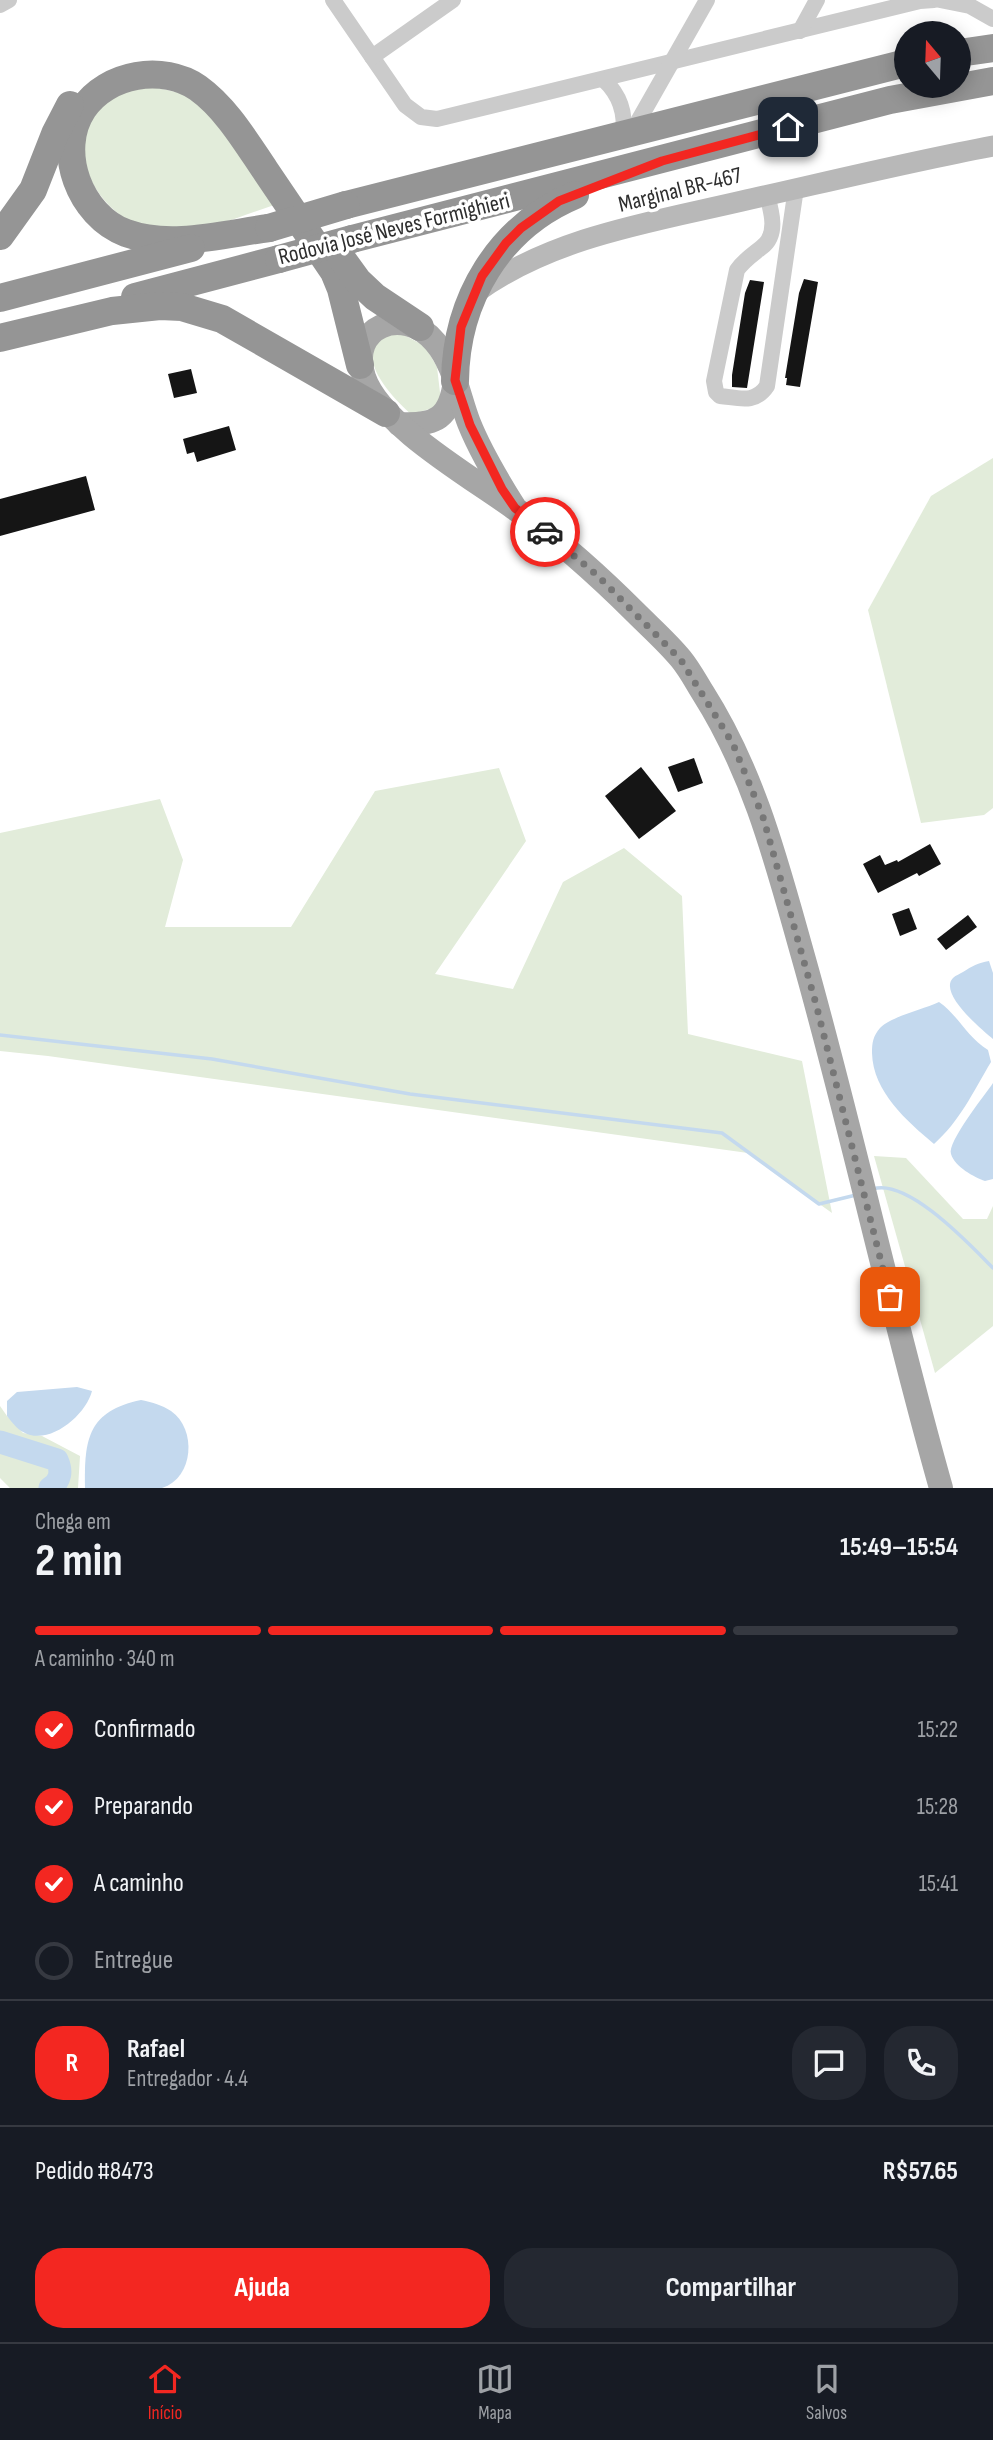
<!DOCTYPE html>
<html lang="pt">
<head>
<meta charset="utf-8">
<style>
	body { margin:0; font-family:"Sofia Sans Condensed",sans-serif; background:#242831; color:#f1f3f6; height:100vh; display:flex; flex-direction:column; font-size:26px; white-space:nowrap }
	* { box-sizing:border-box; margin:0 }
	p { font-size:23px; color:#9ea1a6 }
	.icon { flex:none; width:38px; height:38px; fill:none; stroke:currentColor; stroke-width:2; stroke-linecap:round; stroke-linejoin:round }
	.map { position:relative; height:1488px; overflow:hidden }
	.panel { display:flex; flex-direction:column; background:#171b24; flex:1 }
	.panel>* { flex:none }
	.needle { width:46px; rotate:341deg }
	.fabs { position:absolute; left:894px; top:21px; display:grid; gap:14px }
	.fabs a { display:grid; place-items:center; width:77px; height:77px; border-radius:50%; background:#171b24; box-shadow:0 4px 18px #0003; font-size:35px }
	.pin { position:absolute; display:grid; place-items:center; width:60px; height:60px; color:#fff; margin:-30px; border-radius:14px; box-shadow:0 4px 10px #0006 }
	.courier { position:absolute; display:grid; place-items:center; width:70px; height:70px; margin:-35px; border:5px solid #f32721; border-radius:50%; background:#fff; color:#222; box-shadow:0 2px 9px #0007 }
	.overview em { font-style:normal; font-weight:700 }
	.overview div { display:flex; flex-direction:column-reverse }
	.overview { display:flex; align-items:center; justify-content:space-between; height:119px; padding:0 35px }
	h1 { font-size:46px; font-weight:700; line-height:52px }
	.bar { display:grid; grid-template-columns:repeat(4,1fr); gap:10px 7px; align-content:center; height:84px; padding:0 35px }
	.bar i { height:9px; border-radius:5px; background:#363941 }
	.bar .selected { background:#f32721 }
	.bar p { grid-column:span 4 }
	.line { display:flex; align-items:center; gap:18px; padding:0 35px; border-top:2px solid #363941 }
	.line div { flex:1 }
	.round { display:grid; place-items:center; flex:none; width:74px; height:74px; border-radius:28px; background:#242831 }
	ol { padding:0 35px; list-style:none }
	li { display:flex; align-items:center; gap:21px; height:77px }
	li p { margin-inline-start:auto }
	li .icon { padding:7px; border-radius:50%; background:#f32721; color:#fff; stroke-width:4 }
	li:last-child { color:#9ea1a6 }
	li i { width:38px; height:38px; border:4px solid #363941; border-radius:50% }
	.button { display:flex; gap:14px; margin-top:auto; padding:14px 35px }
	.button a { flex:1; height:80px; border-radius:28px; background:#f32721; color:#fff; font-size:28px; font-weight:700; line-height:80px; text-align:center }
	.button a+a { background:#242831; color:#f1f3f6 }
	.tabs { display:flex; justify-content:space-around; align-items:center; height:98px; border-top:2px solid #363941; background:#171b24; font-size:19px; color:#9ea1a6 }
	.tabs a { display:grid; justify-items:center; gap:4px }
	.tabs .selected { color:#f32721 }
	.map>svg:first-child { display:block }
</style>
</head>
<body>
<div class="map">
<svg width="993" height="1488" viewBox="0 0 993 1488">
	<rect width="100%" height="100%" fill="#fff"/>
	<!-- green -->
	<g fill="#e2ecda">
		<path d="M144,85l55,12 78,107c-40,13 -82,34 -125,25 -49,-9 -91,-74 -54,-118 13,-15 29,-20 46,-26z"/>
		<path d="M398,332l27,14 12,21 4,34 -4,6 -26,7c-13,-11 -41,-40 -38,-59 0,-5 3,-11 5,-16z"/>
		<path d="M993,458v350l-9,7 -63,8 -53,-213 63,-114z"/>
		<path d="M499,768l27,73 -91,133 78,15 50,-107 61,-34 58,48 6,138 114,27 30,152 -84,-60 -700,-97 -48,-5v-218l160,-34 23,61 -18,67h126l84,-136z"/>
		<path d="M874,1156l32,2 57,61h24l6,-13v120l-58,47z"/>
		<path d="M0,1406l7,10 16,17 19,3 38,20 -2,32h-68l-10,-10z"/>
	</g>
	<!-- water -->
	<g fill="#c4d9ee">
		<path d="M989,961l4,12v66c-11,-9 -55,-46 -40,-61 3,-3 7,-4 10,-6 9,-6 15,-9 26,-11z"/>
		<path d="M939,1002c19,13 27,34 49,48l3,12c-18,30 -31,59 -57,82 -27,-23 -61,-52 -62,-91 0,-10 1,-17 8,-25 12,-12 42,-18 59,-26z"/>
		<path d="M993,1083v96l-8,2c-11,-4 -30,-14 -34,-27 -4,-12 34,-59 42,-71z"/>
		<path d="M77,1387l15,4c-6,24 -43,56 -69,41 -6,-3 -12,-11 -16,-16v-15l10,-9z"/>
		<path d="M141,1400c10,2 21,5 30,11 26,18 23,67 -9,77 -13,0 -60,0 -77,0 -1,-49 3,-77 56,-88z"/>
	</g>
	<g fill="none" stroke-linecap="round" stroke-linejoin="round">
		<!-- stream -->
		<g stroke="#c4d9ee" stroke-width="3.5">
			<path d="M0,1035l212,24 198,35 312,39 97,71 37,-9"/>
			<path d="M873,1189c35,-11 97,56 120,79"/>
		</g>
		<!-- river -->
		<path stroke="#c4d9ee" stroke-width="23" d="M0,1442l57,18c5,11 4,21 -7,28"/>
	</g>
	<!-- building -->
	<g fill="#151515">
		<path d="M804,279l14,3 -18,105 -14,-2 1,-7h-2l14,-85z"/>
		<path d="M750,280l14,2 -9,56 -8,50 -15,-1v-12l13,-82z"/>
		<path d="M191,369l6,24 -23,5 -6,-24z"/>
		<path d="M229,426l7,24 -39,12 -3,-10 -7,2 -4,-15z"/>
		<path d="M86,476l9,34 -95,26v-37z"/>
		<path d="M694,758l9,25 -25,9 -10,-25z"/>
		<path d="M641,767l35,44 -37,28 -34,-43z"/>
		<path d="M930,844l11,20 -22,12 -2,-3 -39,20 -15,-29 17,-9 5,10 12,-5 1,2z"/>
		<path d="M909,908l8,21 -17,7 -8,-22z"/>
		<path d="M968,915l9,12 -31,23 -9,-11z"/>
	</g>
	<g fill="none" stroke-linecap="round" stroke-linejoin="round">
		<!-- street -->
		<g stroke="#cbcbcb" stroke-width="16">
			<path d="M333,0l72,105 16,12 16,2 483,-118 14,-1"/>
			<path d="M940,0l30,6 23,13"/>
			<path d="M0,5l9,-5"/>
			<path d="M800,31l17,-31"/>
			<path d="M372,57l81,-57"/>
			<path d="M604,80c16,15 22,33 19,55"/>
			<path d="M632,132l75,-132"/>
			<path d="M767,195c5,18 11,40 -5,52 -10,8 -18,13 -25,23l-23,111 2,11 4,4c20,2 35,8 47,-10l29,-198"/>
		</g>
		<!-- secondary -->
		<path stroke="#b8b8b8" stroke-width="21" d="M477,292c76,-55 175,-70 265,-91 85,-19 166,-39 251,-55"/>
		<!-- primary -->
		<g stroke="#a6a6a6" stroke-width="24">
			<path d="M399,424c37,2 51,-6 56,-43"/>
			<path d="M515,508c-17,-27 -34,-55 -46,-85 -10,-26 -15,-59 -34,-81 -32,-38 -88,-15 -71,35 16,48 109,101 150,131 44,31 84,67 122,105 15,15 32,30 45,46 9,11 15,23 22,34 52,82 74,171 100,263 50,177 88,356 138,532"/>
		</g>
		<!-- highway -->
		<g stroke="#959595" stroke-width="28">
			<path d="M959,53l34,-5"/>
			<path d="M346,205l560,-142"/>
			<path d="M269,228c-45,6 -99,21 -143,5 -46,-17 -71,-82 -43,-124 24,-36 80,-45 115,-21 28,20 48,54 67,82 23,34 46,68 69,102l7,17 19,76"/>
			<path d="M0,236l33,-46 22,-56 15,-29"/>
			<path d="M352,239l538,-139 103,-19"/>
			<path d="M337,252l21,29 17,16 45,30"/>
			<path d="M135,297l144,-38"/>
			<path d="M0,298l191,-50"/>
			<path d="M0,338l112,-27 48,-5 22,1 40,12 164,94"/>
			<path d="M455,381c1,-82 44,-154 120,-186"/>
		</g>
		<!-- highway-bridge -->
		<g stroke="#959595" stroke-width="28">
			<path d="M269,228l77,-23"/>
			<path d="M279,259l73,-20"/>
		</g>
	</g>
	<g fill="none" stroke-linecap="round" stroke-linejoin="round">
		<!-- done -->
		<path stroke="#777" stroke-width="7" stroke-dasharray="0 12.6" d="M545,532l52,43 84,85 52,84 30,73 53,187 74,293"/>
		<!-- route -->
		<path stroke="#f32721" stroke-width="9" d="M545,532l-30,-24 -13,-19 -32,-64 -15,-45 6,-53 21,-51 24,-33 15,-15 38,-27 103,-40 126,-34"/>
	</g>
	<g text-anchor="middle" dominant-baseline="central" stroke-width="7" stroke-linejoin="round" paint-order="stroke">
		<!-- street labels -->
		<g font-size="23" fill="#2e2e2e" stroke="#fff">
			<text transform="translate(680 190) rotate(-14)">Marginal BR-467</text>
			<text transform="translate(394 229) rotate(-14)">Rodovia José Neves Formighieri</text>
		</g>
	</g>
</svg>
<div class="fabs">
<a><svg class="needle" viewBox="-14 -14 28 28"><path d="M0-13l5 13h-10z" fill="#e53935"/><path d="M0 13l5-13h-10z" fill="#9ea1a6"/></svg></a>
</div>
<div class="pin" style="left:890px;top:1297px;background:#ea580c"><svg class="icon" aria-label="bag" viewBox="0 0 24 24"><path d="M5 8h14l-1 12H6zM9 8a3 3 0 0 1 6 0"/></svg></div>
<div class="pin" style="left:788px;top:127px;background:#1f2937"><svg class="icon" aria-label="home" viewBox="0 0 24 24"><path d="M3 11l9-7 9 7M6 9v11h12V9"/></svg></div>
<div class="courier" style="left:545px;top:532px"><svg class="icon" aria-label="car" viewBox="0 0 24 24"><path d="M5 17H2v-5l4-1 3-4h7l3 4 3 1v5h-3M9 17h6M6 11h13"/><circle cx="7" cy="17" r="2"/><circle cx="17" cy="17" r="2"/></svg></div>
</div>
<section class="panel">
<div class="overview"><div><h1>2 min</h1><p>Chega em</p></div><em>15:49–15:54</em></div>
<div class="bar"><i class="selected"></i><i class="selected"></i><i class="selected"></i><i></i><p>A caminho · 340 m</p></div>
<ol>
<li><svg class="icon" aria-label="check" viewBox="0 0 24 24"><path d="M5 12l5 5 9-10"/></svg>Confirmado<p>15:22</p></li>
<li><svg class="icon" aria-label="check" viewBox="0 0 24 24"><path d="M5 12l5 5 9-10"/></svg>Preparando<p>15:28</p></li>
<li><svg class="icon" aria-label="check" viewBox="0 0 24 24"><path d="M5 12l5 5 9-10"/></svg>A caminho<p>15:41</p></li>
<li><i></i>Entregue</li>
</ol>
<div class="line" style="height:126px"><b class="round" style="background:#f32721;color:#fff">R</b><div><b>Rafael</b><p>Entregador · 4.4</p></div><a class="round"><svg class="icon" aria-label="chat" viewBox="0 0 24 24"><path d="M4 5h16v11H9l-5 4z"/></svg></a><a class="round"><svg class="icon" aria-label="phone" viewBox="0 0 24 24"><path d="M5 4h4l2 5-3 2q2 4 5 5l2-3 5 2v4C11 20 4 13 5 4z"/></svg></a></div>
<div class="line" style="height:91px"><div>Pedido #8473</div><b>R$57.65</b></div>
<div class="button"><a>Ajuda</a><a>Compartilhar</a></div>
</section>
<nav class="tabs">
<a class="selected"><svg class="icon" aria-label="home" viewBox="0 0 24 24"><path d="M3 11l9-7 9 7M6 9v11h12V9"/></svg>Início</a>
<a><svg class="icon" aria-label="map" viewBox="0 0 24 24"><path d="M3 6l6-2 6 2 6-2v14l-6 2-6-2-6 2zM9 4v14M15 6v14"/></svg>Mapa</a>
<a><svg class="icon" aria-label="saved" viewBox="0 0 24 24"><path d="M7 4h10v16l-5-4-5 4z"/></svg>Salvos</a>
</nav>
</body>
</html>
